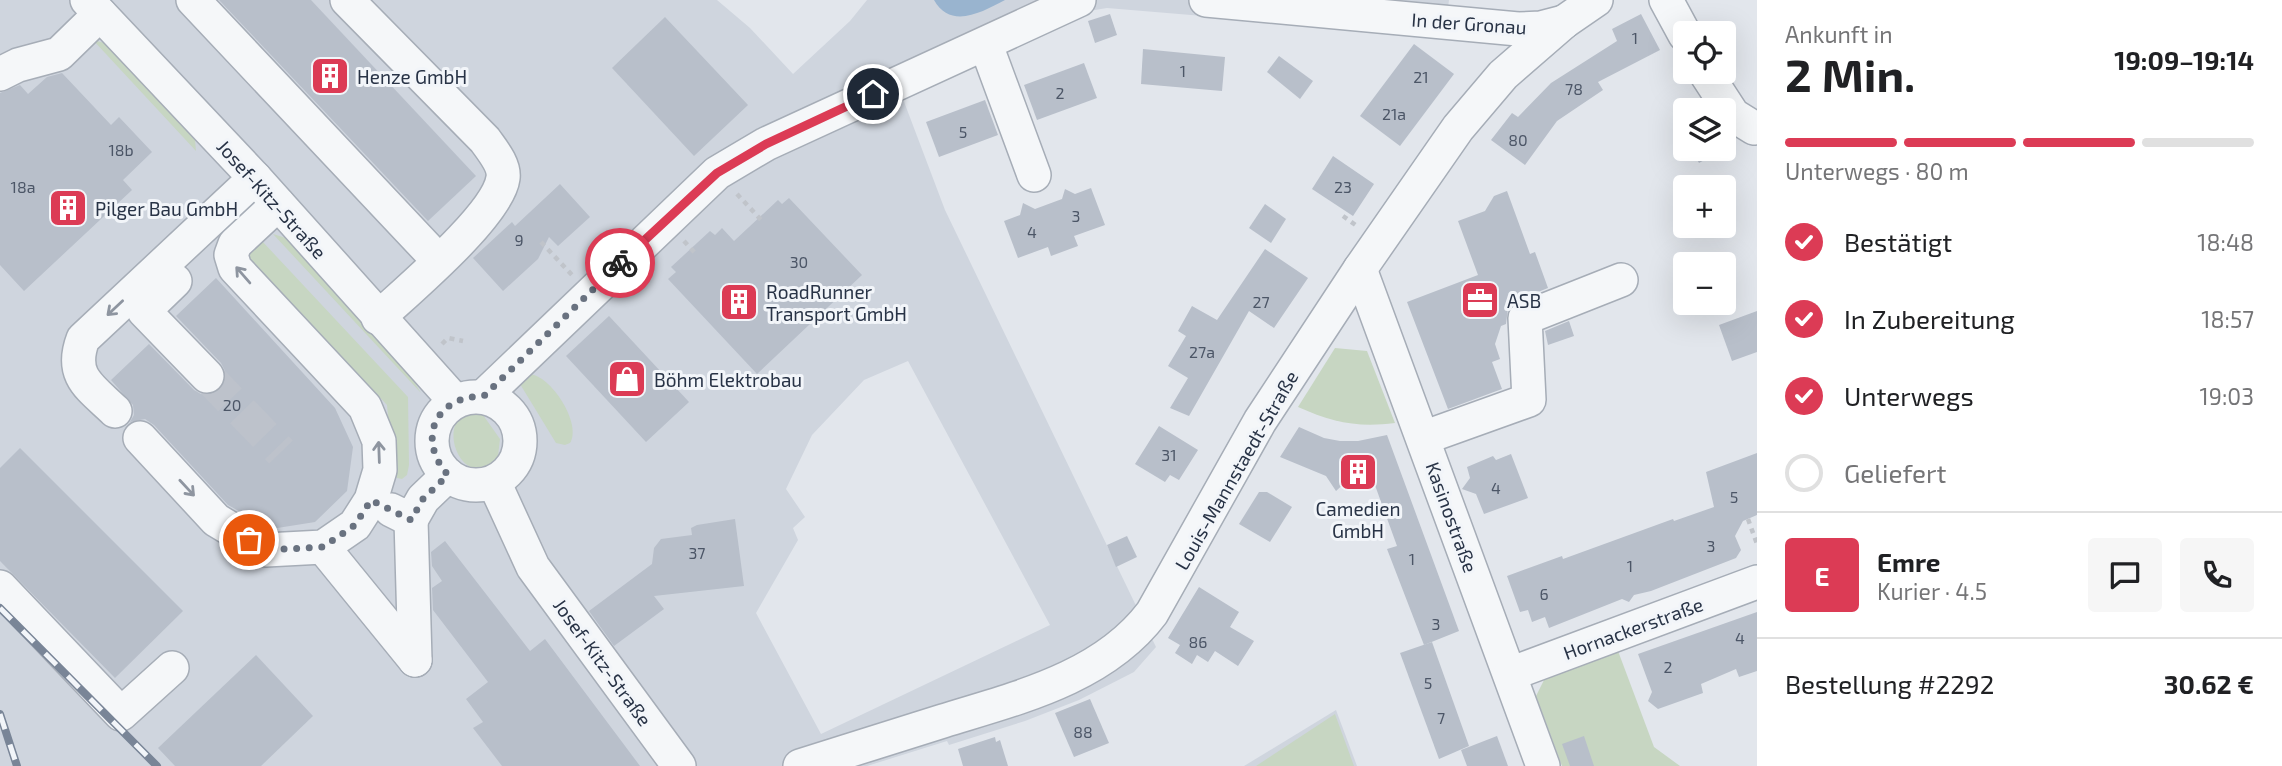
<!DOCTYPE html>
<html lang="de">
<head>
<meta charset="utf-8">
<style>
	body { margin:0; font-family:"Exo 2",sans-serif; background:#f6f6f6; color:#202124; height:100vh; display:flex; flex-direction:column; font-size:26px; white-space:nowrap }
	* { box-sizing:border-box; margin:0 }
	p { font-size:23px; color:#757577 }
	.icon { flex:none; width:38px; height:38px; fill:none; stroke:currentColor; stroke-width:2; stroke-linecap:round; stroke-linejoin:round }
	.map { position:relative; flex:1; overflow:hidden }
	.side { display:flex; flex-direction:column; background:#fff; width:525px }
	.side>* { flex:none }
	.buttons { position:absolute; left:1673px; top:21px; display:grid; gap:14px }
	.buttons a { display:grid; place-items:center; width:63px; height:63px; border-radius:7px; background:#fff; box-shadow:0 7px 28px #0002; font-size:35px }
	.pin { position:absolute; display:grid; place-items:center; width:60px; height:60px; color:#fff; margin:-30px; border:4px solid #fff; border-radius:50%; box-shadow:0 2px 7px #0007 }
	.courier { position:absolute; display:grid; place-items:center; width:70px; height:70px; margin:-35px; border:5px solid #dc3b55; border-radius:50%; background:#fff; color:#222; box-shadow:0 2px 9px #0007 }
	.headline em { font-style:normal; font-weight:700 }
	.headline div { display:flex; flex-direction:column-reverse }
	.headline { display:flex; align-items:center; justify-content:space-between; height:119px; padding:0 28px }
	h1 { font-size:46px; font-weight:700; line-height:52px }
	.bar { display:grid; grid-template-columns:repeat(4,1fr); gap:10px 7px; align-content:center; height:84px; padding:0 28px }
	.bar i { height:9px; border-radius:5px; background:#e0e0e0 }
	.bar .selected { background:#dc3b55 }
	.bar p { grid-column:span 4 }
	.line { display:flex; align-items:center; gap:18px; padding:0 28px; border-top:2px solid #e0e0e0 }
	.line div { flex:1 }
	.round { display:grid; place-items:center; flex:none; width:74px; height:74px; border-radius:7px; background:#f6f6f6 }
	ol { padding:0 28px; list-style:none }
	li { display:flex; align-items:center; gap:21px; height:77px }
	li p { margin-inline-start:auto }
	li .icon { padding:7px; border-radius:50%; background:#dc3b55; color:#fff; stroke-width:4 }
	li:last-child { color:#757577 }
	li i { width:38px; height:38px; border:4px solid #e0e0e0; border-radius:50% }
	main { display:flex; flex:1; min-height:0 }
	.map>svg:first-child { display:block }
</style>
</head>
<body>
<main>
<div class="map">
<svg width="1757" height="766" viewBox="0 0 1757 766">
	<rect width="100%" height="100%" fill="#e2e6ec"/>
	<!-- built -->
	<g fill="#cfd5de" fill-rule="evenodd">
		<path d="M0,0h717l33,28 43,46 57,-53 17,-21h582l-5,36 -337,-28 -24,4 -180,87 42,111 211,437 -22,25 -55,28 -54,21 -76,24 -2,-4 -80,25h-867zM908,361l142,264 -229,109 -65,-121 42,-73 -5,-12 12,-11 -19,-28 26,-54 52,-55z"/>
		<path d="M1336,710l21,56h-113z"/>
	</g>
	<!-- green -->
	<g fill="#c7d6c2">
		<path d="M93,40l12,3 90,97 1,11z"/>
		<path d="M273,234l13,4 116,124 19,31z"/>
		<path d="M262,241l146,156 1,68 -2,10 -5,4 -5,-1 -4,-6 -6,-67 -138,-147v-6z"/>
		<path d="M1335,348l32,3 28,72c-38,5 -63,-1 -97,-16z"/>
		<path d="M529,374c22,1 53,50 41,69l-5,2 -9,-2 -36,-59z"/>
		<path d="M467,410l16,5 17,24 -2,17c-30,40 -64,-26 -31,-46z"/>
		<path d="M1618,651l36,96 26,19h-118l-26,-70 9,-18z"/>
		<path d="M1335,714l19,52h-98z"/>
	</g>
	<!-- water -->
	<path fill="#99b4cf" d="M934,0h71c-23,12 -54,30 -71,0z"/>
	<!-- building -->
	<g fill="#b8bfca">
		<path d="M219,0h92l165,176 -48,45z"/>
		<path d="M1110,14l7,21 -22,8 -7,-22z"/>
		<path d="M1641,14l19,36 -62,32 5,8 -46,31 -32,44 -34,-25 21,-27 6,4 33,-34 66,-42 -5,-12z"/>
		<path d="M665,17l83,88 -54,51 -82,-88z"/>
		<path d="M1414,44l40,30 -54,72 -40,-30z"/>
		<path d="M1143,49l82,8 -3,34 -81,-7z"/>
		<path d="M1279,56l34,25 -13,18 -33,-27z"/>
		<path d="M1084,63l13,35 -60,22 -13,-35z"/>
		<path d="M62,73l49,52 8,-8 33,35 -29,28 9,10 -108,101 -24,-26v-172l20,-8 8,9 19,-17z"/>
		<path d="M985,100l13,35 -59,22 -13,-35z"/>
		<path d="M1724,140l4,7 -29,16 -7,-14h32z"/>
		<path d="M1333,156l41,28 -21,32 -41,-27z"/>
		<path d="M560,184l30,33 -32,29 -9,-9 -11,22 -35,32 -30,-33 39,-36 3,4z"/>
		<path d="M1091,188l14,37 -31,11 4,10 -27,10 -3,-9 -30,11 -14,-37 16,-6 3,-12 12,6 27,-10 3,-10 10,5z"/>
		<path d="M1507,191l23,63 5,-2 13,36 -30,12 -10,8 -2,16 -5,2 -6,18 5,15 -8,3 10,27 -54,20 -41,-107 71,-27 -20,-54 27,-10 9,-15z"/>
		<path d="M789,198l73,77 -105,99 -89,-95 8,-7 -5,-5 39,-36 5,4 7,-7 12,13 44,-41 4,4z"/>
		<path d="M1265,204l21,15 -15,24 -22,-15z"/>
		<path d="M1265,249l43,29 -34,50 -25,-17 -60,105 -19,-8 18,-30 -20,-12 18,-30 -8,-5 14,-25 25,14z"/>
		<path d="M216,278l119,130 18,39 -6,44 -32,31 -44,7 -43,-24 -74,-80 -9,-6 -15,3 4,-7 -1,-10 -22,-25 38,-36 45,46 7,4 10,1 9,-5 6,-9 -1,-10 -4,-8 -45,-47z"/>
		<path d="M1757,311v41l-25,9 -13,-36z"/>
		<path d="M609,316l80,86 -43,40 -80,-86z"/>
		<path d="M1569,321l5,15 -26,9 -3,-14z"/>
		<path d="M1159,426l39,24 -19,30 -9,-5 -5,7 -30,-18z"/>
		<path d="M1299,427l25,11 16,3h18l29,-6 72,196 -35,14 -37,-96 10,-3 -25,-69 -22,1 -14,13 -10,-15 -46,-19z"/>
		<path d="M20,448l163,163 -68,67 -115,-117v-93z"/>
		<path d="M1757,453v62l-14,6 -8,15 6,14 -5,8 -85,33 -17,4 -5,7 -7,-3 -73,29 -4,-11 -13,5 -4,-12 -8,2 -13,-36 55,-20 1,3 110,-40 1,2 40,-14 -8,-35z"/>
		<path d="M1511,454l17,44 -44,16 -8,-20 -14,-5 8,-11 -3,-11 26,-11 3,4z"/>
		<path d="M1259,492h8l25,15 -22,35 -31,-18z"/>
		<path d="M735,519l9,67 -90,10 10,13 -50,37 -25,-35 63,-47 2,-16 7,-9 31,-4 -1,-7 6,-3z"/>
		<path d="M1127,536l10,21 -21,10 -9,-22z"/>
		<path d="M445,541l85,110 15,-12 95,127h-138l-29,-38 10,-6 -17,-23 22,-17 -55,-72 -1,-22 10,-7 -10,-15 -1,-14z"/>
		<path d="M1199,587l40,25 -9,15 24,14 -16,25 -23,-15 -7,11 -11,-7 -5,9 -17,-11 5,-8 -12,-7z"/>
		<path d="M1757,612v59l-18,6 -3,-8 -35,15 2,9 -45,16 -10,-8 4,-9 -14,-38z"/>
		<path d="M1432,642l37,104 -30,13 -39,-106z"/>
		<path d="M256,655l57,61 -52,50h-86l-17,-18z"/>
		<path d="M1090,699l19,44 -35,14 -19,-44z"/>
		<path d="M1497,736l11,30h-41l-6,-16z"/>
		<path d="M1584,736l10,30h-24l-8,-22z"/>
		<path d="M995,737l1,5 4,-2 8,26h-45l-5,-17z"/>
	</g>
	<g fill="none" stroke-linecap="round" stroke-linejoin="round">
		<!-- minor-tunnel -->
		<path stroke="#bdc2cb" stroke-width="33" stroke-dasharray="33 17" stroke-linecap="butt" d="M207,376l74,76"/>
		<defs>
			<g id="minor">
				<path d="M87,0l168,178 200,223"/>
				<path d="M193,0l246,261"/>
				<path d="M347,0l138,140c7,10 20,25 18,38 -5,37 -96,113 -125,140"/>
				<path d="M1206,0l312,29 23,-1 23,-6"/>
				<path d="M1666,0l19,35"/>
				<path d="M986,45l48,130"/>
				<path d="M1705,72l28,43 21,13"/>
				<path d="M0,74l18,-9 41,-11 41,-40"/>
				<path d="M1360,269l183,497"/>
				<path d="M175,281l-31,30 63,65"/>
				<path d="M484,396l233,-223 49,-29 313,-144"/>
				<circle cx="476" cy="441" r="44"/>
				<path d="M115,411c-25,-24 -46,-35 -32,-72l172,-161"/>
				<path d="M140,438l76,82 50,30 57,-3 32,-22 16,-25 9,-30 -1,-29 -14,-34 -130,-139 -4,-13 4,-11 43,-40"/>
				<path d="M1423,438l106,-38 -4,-82 96,-38"/>
				<path d="M494,482l39,85 146,199"/>
				<path d="M391,510l20,10 12,-21 25,-24"/>
				<path d="M411,520l4,140"/>
				<path d="M323,547l92,113"/>
				<path d="M0,587l121,127 51,-46"/>
				<path d="M1510,674l247,-92"/>
				<path d="M800,766c48,-15 95,-30 143,-45 74,-23 160,-43 209,-108l108,-192 100,-152 98,-141 45,-53 61,-53 32,-22"/>
			</g>
		</defs>
		<!-- minor casing -->
		<use href="#minor" stroke="#a6adb7" stroke-width="36"/>
		<!-- path -->
		<g stroke="#c0c4ca" stroke-width="4.5" stroke-dasharray="5 5" stroke-linecap="butt">
			<path d="M737,194l26,28"/>
			<path d="M1343,216l14,10"/>
			<path d="M684,241l11,12"/>
			<path d="M541,242l31,33"/>
			<path d="M442,344l6,-6 15,3"/>
			<path d="M1748,519l9,25"/>
		</g>
		<!-- minor -->
		<use href="#minor" stroke="#f5f7f9" stroke-width="33"/>
		<defs>
			<g id="rail">
				<path d="M0,608l157,158"/>
				<path d="M0,714l17,52"/>
			</g>
		</defs>
		<!-- rail casing -->
		<use href="#rail" stroke="#798597" stroke-width="8"/>
		<!-- rail -->
		<use href="#rail" stroke="#f2f5f9" stroke-width="5" stroke-dasharray="16" stroke-linecap="butt"/>
	</g>
	<!-- one-way arrows -->
	<defs><path id="oneway-shaft" d="M-6 0H5M1.5-3L5.5 0L1.5 3" fill="none" stroke-width="1.6" stroke-linecap="round" stroke-linejoin="round" transform="scale(1.75)"/></defs>
	<g stroke="#8e95a0">
		<use href="#oneway-shaft" transform="translate(243 275) rotate(-131)"/>
		<use href="#oneway-shaft" transform="translate(115 308) rotate(137)"/>
		<use href="#oneway-shaft" transform="translate(379 452) rotate(-92)"/>
		<use href="#oneway-shaft" transform="translate(187 488) rotate(47)"/>
	</g>
	<g fill="none" stroke-linecap="round" stroke-linejoin="round">
		<!-- done -->
		<path stroke="#697280" stroke-width="7" stroke-dasharray="0 12.6" d="M249,540l17,10 57,-3 32,-22 16,-25 40,20 12,-21 25,-24c-32,-36 -13,-79 36,-79l136,-133"/>
		<!-- route -->
		<path stroke="#dc3b55" stroke-width="9" d="M620,263l97,-90 49,-29 107,-50"/>
	</g>
	<!-- icons -->
	<defs>
		<symbol id="building-square" viewBox="-11 -11 22 22"><rect x="-9" y="-9" width="18" height="18" rx="4" fill="#dc3b55" stroke="#f2f5f9"/><path d="M-4-6H4V6H1V3H-1V6H-4ZM-2.5-4.3h1.7v1.8h-1.7ZM.8-4.3h1.7v1.8H.8ZM-2.5-1h1.7V.8h-1.7ZM.8-1h1.7V.8H.8Z" fill="#fff"/></symbol>
		<symbol id="office-square" viewBox="-11 -11 22 22"><rect x="-9" y="-9" width="18" height="18" rx="4" fill="#dc3b55" stroke="#f2f5f9"/><path d="M-6-3h4V-5.5h4V-3h4V5H-6ZM-1-4.5V-3h2v-1.5ZM-6 0V1H6V0Z" fill="#fff"/></symbol>
		<symbol id="shop-square" viewBox="-11 -11 22 22"><rect x="-9" y="-9" width="18" height="18" rx="4" fill="#dc3b55" stroke="#f2f5f9"/><path d="M-5-2.5h2.3a2.7 3.5 0 0 1 5.4 0H5L5.5 6h-11ZM-1.5-2.5h3a1.5 2.3 0 0 0-3 0Z" fill="#fff"/></symbol>
	</defs>
	<g fill-rule="evenodd">
		<use href="#building-square" x="308" y="54" width="44" height="44"/>
		<use href="#building-square" x="46" y="186" width="44" height="44"/>
		<use href="#office-square" x="1458" y="278" width="44" height="44"/>
		<use href="#building-square" x="717" y="280" width="44" height="44"/>
		<use href="#shop-square" x="605" y="357" width="44" height="44"/>
		<use href="#building-square" x="1336" y="450" width="44" height="44"/>
	</g>
	<g text-anchor="middle" dominant-baseline="central" stroke-width="6" stroke-linejoin="round" paint-order="stroke">
		<!-- number labels -->
		<g font-size="16" fill="#4c5667">
			<text x="1635" y="37">1</text>
			<text x="1183" y="70">1</text>
			<text x="1421" y="76">21</text>
			<text x="1574" y="88">78</text>
			<text x="1060" y="92">2</text>
			<text x="1394" y="113">21a</text>
			<text x="963" y="131">5</text>
			<text x="1518" y="139">80</text>
			<text x="121" y="149">18b</text>
			<text x="23" y="186">18a</text>
			<text x="1343" y="186">23</text>
			<text x="1076" y="215">3</text>
			<text x="1032" y="231">4</text>
			<text x="519" y="239">9</text>
			<text x="799" y="261">30</text>
			<text x="1261" y="301">27</text>
			<text x="1202" y="351">27a</text>
			<text x="232" y="404">20</text>
			<text x="1169" y="454">31</text>
			<text x="1496" y="487">4</text>
			<text x="1734" y="496">5</text>
			<text x="1711" y="545">3</text>
			<text x="697" y="552">37</text>
			<text x="1412" y="558">1</text>
			<text x="1630" y="565">1</text>
			<text x="1544" y="593">6</text>
			<text x="1436" y="623">3</text>
			<text x="1740" y="637">4</text>
			<text x="1198" y="641">86</text>
			<text x="1668" y="666">2</text>
			<text x="1428" y="682">5</text>
			<text x="1441" y="717">7</text>
			<text x="1083" y="731">88</text>
		</g>
		<!-- street labels -->
		<g font-size="19" fill="#283346" stroke="#f2f5f9">
			<text transform="translate(1469 23) rotate(4)">In der Gronau</text>
			<text transform="translate(272 199) rotate(48)">Josef-Kitz-Straße</text>
			<text transform="translate(1236 470) rotate(-60)">Louis-Mannstaedt-Straße</text>
			<text transform="translate(1452 517) rotate(70)">Kasinostraße</text>
			<text transform="translate(1633 628) rotate(-20)">Hornackerstraße</text>
			<text transform="translate(603 662) rotate(54)">Josef-Kitz-Straße</text>
		</g>
		<!-- poi labels -->
		<g font-size="19" fill="#283346" stroke="#f2f5f9" text-anchor="start">
			<text x="357" y="76">Henze GmbH</text>
			<text x="95" y="208">Pilger Bau GmbH</text>
			<text x="766" y="291">RoadRunner<tspan x="766" dy="22">Transport GmbH</tspan></text>
			<text x="1507" y="300">ASB</text>
			<text x="654" y="379">Böhm Elektrobau</text>
			<text x="1358" y="508" text-anchor="middle">Camedien<tspan x="1358" dy="22">GmbH</tspan></text>
		</g>
	</g>
</svg>
<div class="buttons">
<a><svg class="icon" aria-label="locate" viewBox="0 0 24 24"><circle cx="12" cy="12" r="6"/><path d="M12 2v4M12 18v4M2 12h4M18 12h4"/></svg></a>
<a><svg class="icon" aria-label="layers" viewBox="0 0 24 24"><path d="M12 4l9 5-9 5-9-5zM3 14l9 5 9-5"/></svg></a>
<a>+</a>
<a>−</a>
</div>
<div class="pin" style="left:249px;top:540px;background:#ea580c"><svg class="icon" aria-label="bag" viewBox="0 0 24 24"><path d="M5 8h14l-1 12H6zM9 8a3 3 0 0 1 6 0"/></svg></div>
<div class="pin" style="left:873px;top:94px;background:#1f2937"><svg class="icon" aria-label="home" viewBox="0 0 24 24"><path d="M3 11l9-7 9 7M6 9v11h12V9"/></svg></div>
<div class="courier" style="left:620px;top:263px"><svg class="icon" aria-label="bike" viewBox="0 0 24 24"><circle cx="6" cy="16" r="4"/><circle cx="18" cy="16" r="4"/><path d="M6 16l4-8h5l3 8M10 8l3 8H6M13 5h3"/></svg></div>
</div>
<section class="side">
<div class="headline"><div><h1>2 Min.</h1><p>Ankunft in</p></div><em>19:09–19:14</em></div>
<div class="bar"><i class="selected"></i><i class="selected"></i><i class="selected"></i><i></i><p>Unterwegs · 80 m</p></div>
<ol>
<li><svg class="icon" aria-label="check" viewBox="0 0 24 24"><path d="M5 12l5 5 9-10"/></svg>Bestätigt<p>18:48</p></li>
<li><svg class="icon" aria-label="check" viewBox="0 0 24 24"><path d="M5 12l5 5 9-10"/></svg>In Zubereitung<p>18:57</p></li>
<li><svg class="icon" aria-label="check" viewBox="0 0 24 24"><path d="M5 12l5 5 9-10"/></svg>Unterwegs<p>19:03</p></li>
<li><i></i>Geliefert</li>
</ol>
<div class="line" style="height:126px"><b class="round" style="background:#dc3b55;color:#fff">E</b><div><b>Emre</b><p>Kurier · 4.5</p></div><a class="round"><svg class="icon" aria-label="chat" viewBox="0 0 24 24"><path d="M4 5h16v11H9l-5 4z"/></svg></a><a class="round"><svg class="icon" aria-label="phone" viewBox="0 0 24 24"><path d="M5 4h4l2 5-3 2q2 4 5 5l2-3 5 2v4C11 20 4 13 5 4z"/></svg></a></div>
<div class="line" style="height:91px"><div>Bestellung #2292</div><b>30.62 €</b></div>
</section>
</main>
</body>
</html>
